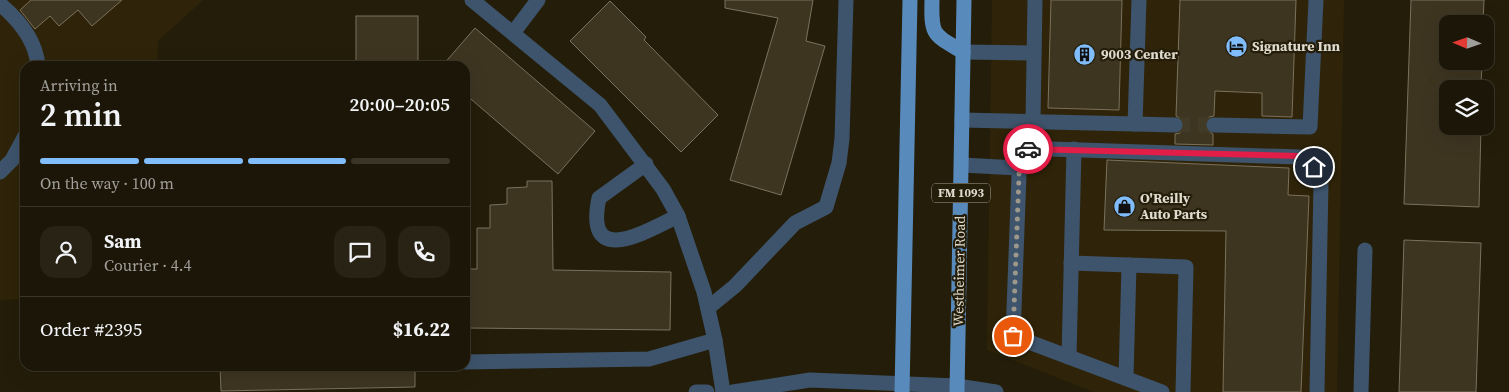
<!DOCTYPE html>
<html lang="en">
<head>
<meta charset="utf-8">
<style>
	body { margin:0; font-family:"Source Serif 4",serif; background:#282315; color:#f1f3f6; height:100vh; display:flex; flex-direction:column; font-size:19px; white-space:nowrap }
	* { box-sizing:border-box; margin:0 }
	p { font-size:16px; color:#a09f9b }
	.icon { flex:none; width:28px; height:28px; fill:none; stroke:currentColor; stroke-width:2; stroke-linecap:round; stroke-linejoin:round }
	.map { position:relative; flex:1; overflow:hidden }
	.side { position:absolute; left:20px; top:61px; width:450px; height:310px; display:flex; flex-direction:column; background:#1b1607; border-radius:15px; box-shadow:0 5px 20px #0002,0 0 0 1px #393528 }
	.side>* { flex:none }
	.needle { width:32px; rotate:272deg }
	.buttons { position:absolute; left:1439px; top:15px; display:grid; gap:10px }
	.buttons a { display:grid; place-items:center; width:55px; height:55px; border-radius:10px; background:#1b1607; box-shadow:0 5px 20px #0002,0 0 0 1px #393528; font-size:25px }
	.pin { position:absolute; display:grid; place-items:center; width:42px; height:42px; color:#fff; margin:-21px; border:2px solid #fff; border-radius:50%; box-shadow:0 1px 5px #0007 }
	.courier { position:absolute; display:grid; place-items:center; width:50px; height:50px; margin:-25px; border:4px solid #e11d48; border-radius:50%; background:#fff; color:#222; box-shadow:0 1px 6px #0007 }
	.overview em { font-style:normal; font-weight:600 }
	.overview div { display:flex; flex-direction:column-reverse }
	.overview { display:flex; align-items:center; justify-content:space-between; height:85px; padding:0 20px }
	h1 { font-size:32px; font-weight:600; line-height:38px }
	.bar { display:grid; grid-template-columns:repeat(4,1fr); gap:8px 5px; align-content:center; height:60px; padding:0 20px }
	.bar i { height:6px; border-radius:4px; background:#393528 }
	.bar .active { background:#80bdfa }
	.bar p { grid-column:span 4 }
	.line { display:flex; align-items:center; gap:12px; padding:0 20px; border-top:1px solid #393528 }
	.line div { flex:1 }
	.round { display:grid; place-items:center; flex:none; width:52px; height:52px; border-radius:15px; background:#282315 }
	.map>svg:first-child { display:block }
</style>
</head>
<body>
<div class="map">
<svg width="1509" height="392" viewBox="0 0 1509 392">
	<rect width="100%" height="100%" fill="#241d09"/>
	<!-- built -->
	<g fill="#2f2409">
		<path d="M0,0h203l-45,41 -1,25h-132v233l-25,1z"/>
		<path d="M992,0h352l-7,392h-243l-107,-42z"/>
	</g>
	<!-- building -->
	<g fill="#3e3521" stroke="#7b725c">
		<path d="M31,0h91l-30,26 -14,-16 -19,16 -9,-10 -15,13 -15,-19z"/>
		<path d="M725,0h88l-7,41 19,5 -44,149 -51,-15 48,-162 -53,-10z"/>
		<path d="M1051,0h71l-3,110 -71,-2z"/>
		<path d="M1180,0h116l-4,117 -30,-1v-23l-47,-2 -1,25 -5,1 -4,7 1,6 7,4v11l-38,-1v-10l5,-1 4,-7 -1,-6 -7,-4z"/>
		<path d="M1411,0h73l-1,24h-35v37h34l-1,28h-33v37h33l-2,81 -75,-3z"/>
		<path d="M610,1l36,36 -2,3 74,75 -37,37 -111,-111z"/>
		<rect x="356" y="16" width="62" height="50"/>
		<path d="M475,28l120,103 -37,43 -93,-80v-28h-23z"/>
		<path d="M1107,160l182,8 -1,27 21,1 -8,196h-78l3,-161 -122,-1z"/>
		<path d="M527,181h25l1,89 118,2 -1,58 -205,-2v-59h12v-41h13v-23l17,-1v-16l20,-1z"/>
		<path d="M1404,240l77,3 -5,149h-77z"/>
		<path d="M220,366h195v21l-194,4z"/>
	</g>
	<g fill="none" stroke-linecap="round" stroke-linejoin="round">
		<!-- minor-tunnel -->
		<path stroke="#403a27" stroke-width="15" stroke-dasharray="15 8" stroke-linecap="butt" d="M1175,125h39"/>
		<!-- minor -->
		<g stroke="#3d546c" stroke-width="15">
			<path d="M472,0l128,105 63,84 15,27 26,76 11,48 8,52"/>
			<path d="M0,4c19,16 36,36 38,62"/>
			<path d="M513,33l25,-33"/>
			<path d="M963,52l71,1"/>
			<path d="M962,120l173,4 4,-124"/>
			<path d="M1033,121l2,-121"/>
			<path d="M1135,124l40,1"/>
			<path d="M1214,125l96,2 6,-127"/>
			<path d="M646,164l-47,34c-15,71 46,34 79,18"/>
			<path d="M962,165l57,3"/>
			<path d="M0,172l12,-12 13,-24"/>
			<path d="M1071,263l115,4 -3,125"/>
			<path d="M708,308l27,-22 60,-63 31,-16 13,-44 3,-24 4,-139"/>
			<path d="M1069,357l5,-208"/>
			<path d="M465,362l184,-3 66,-19"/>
			<path d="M1126,378l3,-113"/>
			<path d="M696,392h11"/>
			<path d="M733,392l77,-12 147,6 39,6"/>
			<path d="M1162,392l-149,-56 7,-188 279,9 15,10 7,16 -4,209"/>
			<path d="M1361,392l4,-142"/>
		</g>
		<!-- major -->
		<g stroke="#588abb" stroke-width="15">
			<path d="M932,0c-1,36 1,34 31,52"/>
			<path d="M902,392l8,-392"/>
			<path d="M957,392l7,-392"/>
		</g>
	</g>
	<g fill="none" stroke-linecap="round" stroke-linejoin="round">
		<!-- done -->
		<path stroke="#9e988a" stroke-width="5" stroke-dasharray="0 9" d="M1013,336l7,-188 8,1"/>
		<!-- route -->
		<path stroke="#e11d48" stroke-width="6" d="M1028,149l271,7 15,11"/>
	</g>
	<!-- icons -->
	<defs>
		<symbol id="hotel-disc" viewBox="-11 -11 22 22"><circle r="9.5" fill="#80bdfa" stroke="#241d09"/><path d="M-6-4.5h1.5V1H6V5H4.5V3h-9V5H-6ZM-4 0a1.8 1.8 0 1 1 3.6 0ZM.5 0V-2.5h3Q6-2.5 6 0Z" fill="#111"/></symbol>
		<symbol id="building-disc" viewBox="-11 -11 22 22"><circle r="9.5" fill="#80bdfa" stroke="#241d09"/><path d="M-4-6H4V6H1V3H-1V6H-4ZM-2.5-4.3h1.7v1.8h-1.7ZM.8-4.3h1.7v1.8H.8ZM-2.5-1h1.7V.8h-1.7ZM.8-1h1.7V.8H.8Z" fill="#111"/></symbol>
		<symbol id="shop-disc" viewBox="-11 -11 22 22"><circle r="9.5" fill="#80bdfa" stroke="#241d09"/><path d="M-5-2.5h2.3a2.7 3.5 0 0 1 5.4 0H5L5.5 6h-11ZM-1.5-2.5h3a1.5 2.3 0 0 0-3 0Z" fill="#111"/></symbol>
	</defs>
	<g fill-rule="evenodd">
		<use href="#hotel-disc" x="1224" y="34" width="25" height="25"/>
		<use href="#building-disc" x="1072" y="42" width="25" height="25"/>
		<use href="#shop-disc" x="1112" y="194" width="25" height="25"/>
	</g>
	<g text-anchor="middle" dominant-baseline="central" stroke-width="4.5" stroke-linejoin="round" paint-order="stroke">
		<!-- shield labels -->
		<rect fill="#241d09" stroke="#a8a294" stroke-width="1" x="932" y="183.5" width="58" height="19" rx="4"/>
		<g font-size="12" font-weight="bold" fill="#e0dbcf">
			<text x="961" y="193">FM 1093</text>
		</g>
		<!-- poi labels -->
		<g font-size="14" font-weight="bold" fill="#e0dbcf" stroke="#241d09" text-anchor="start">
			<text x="1252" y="46">Signature Inn</text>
			<text x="1101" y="54">9003 Center</text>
			<text x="1140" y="198">O'Reilly<tspan x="1140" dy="16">Auto Parts</tspan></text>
		</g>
		<!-- street labels -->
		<g font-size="14" fill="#e0dbcf" stroke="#241d09">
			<text transform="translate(959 271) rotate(-89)">Westheimer Road</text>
		</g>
	</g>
</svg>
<div class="buttons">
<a><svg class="needle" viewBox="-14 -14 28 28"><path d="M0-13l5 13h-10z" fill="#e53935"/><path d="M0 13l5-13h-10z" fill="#a09f9b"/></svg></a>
<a><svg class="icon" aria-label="layers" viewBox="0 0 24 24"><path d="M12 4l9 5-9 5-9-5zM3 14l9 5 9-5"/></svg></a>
</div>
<div class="pin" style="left:1013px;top:336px;background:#ea580c"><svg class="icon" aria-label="bag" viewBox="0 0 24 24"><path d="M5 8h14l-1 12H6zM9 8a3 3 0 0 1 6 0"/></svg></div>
<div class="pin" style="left:1314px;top:167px;background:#1f2937"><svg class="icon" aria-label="home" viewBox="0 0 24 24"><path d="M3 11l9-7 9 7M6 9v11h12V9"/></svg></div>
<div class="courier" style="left:1028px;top:149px"><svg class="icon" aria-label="car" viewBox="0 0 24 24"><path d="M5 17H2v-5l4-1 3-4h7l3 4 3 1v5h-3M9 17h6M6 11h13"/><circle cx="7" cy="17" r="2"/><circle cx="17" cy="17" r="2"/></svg></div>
<section class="side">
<div class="overview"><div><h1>2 min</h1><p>Arriving in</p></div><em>20:00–20:05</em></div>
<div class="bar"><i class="active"></i><i class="active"></i><i class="active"></i><i></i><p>On the way · 100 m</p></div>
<div class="line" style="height:90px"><a class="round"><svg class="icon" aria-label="person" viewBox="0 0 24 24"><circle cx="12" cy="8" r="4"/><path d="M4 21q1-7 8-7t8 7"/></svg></a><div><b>Sam</b><p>Courier · 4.4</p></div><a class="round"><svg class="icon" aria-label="chat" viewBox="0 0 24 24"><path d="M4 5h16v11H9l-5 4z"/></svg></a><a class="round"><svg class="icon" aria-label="phone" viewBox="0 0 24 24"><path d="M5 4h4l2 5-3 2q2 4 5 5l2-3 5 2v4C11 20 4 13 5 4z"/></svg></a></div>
<div class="line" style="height:65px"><div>Order #2395</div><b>$16.22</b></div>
</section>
</div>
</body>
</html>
